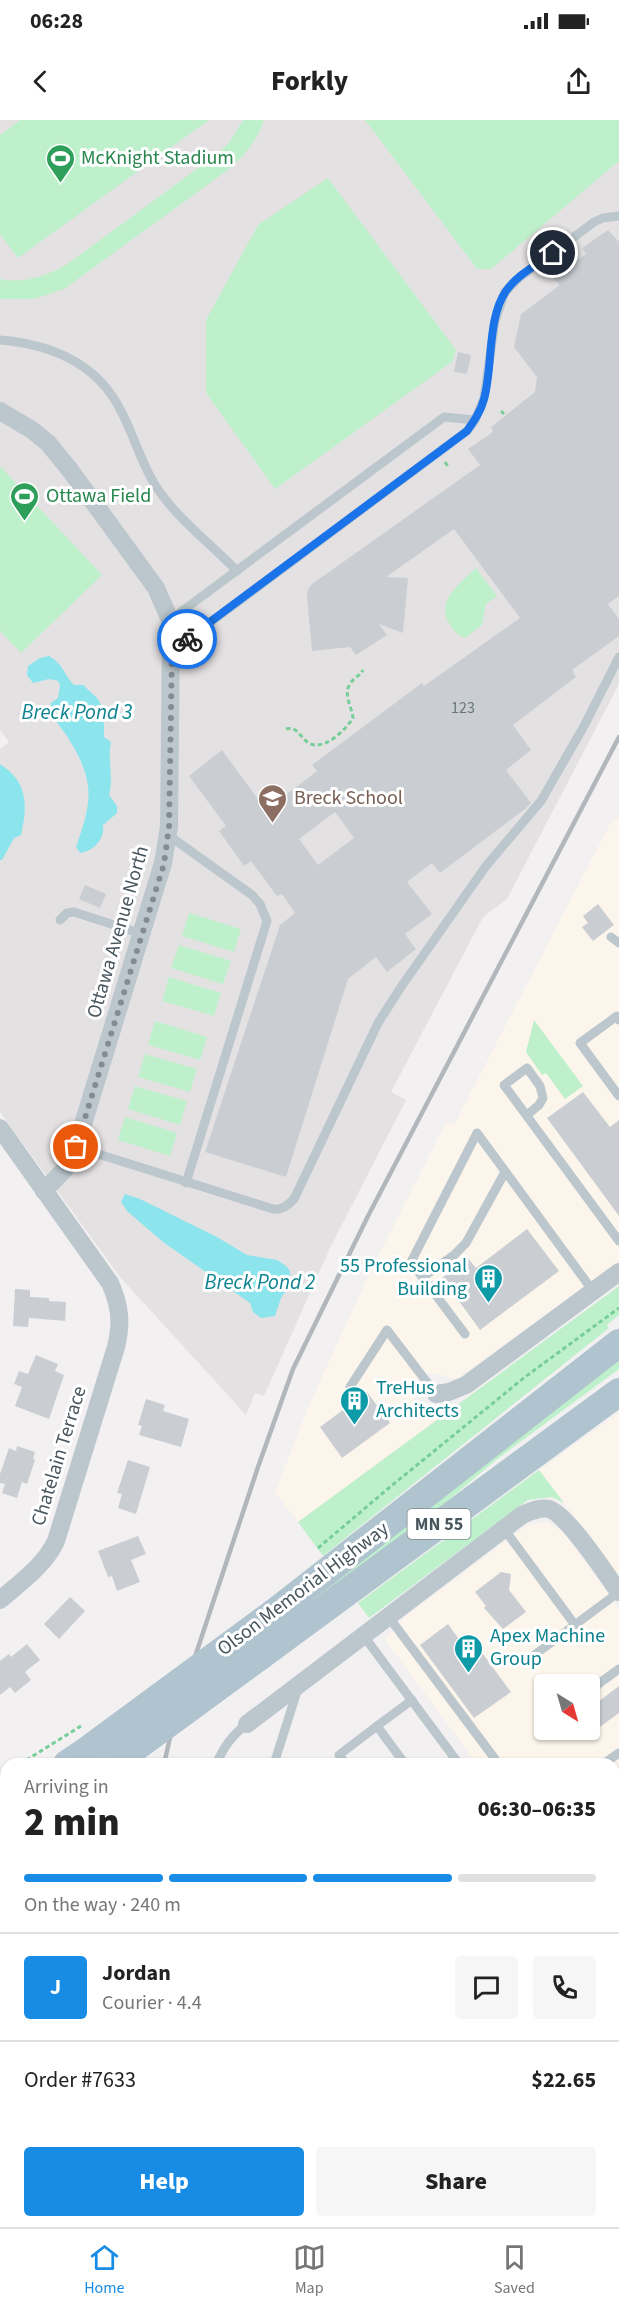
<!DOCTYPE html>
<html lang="en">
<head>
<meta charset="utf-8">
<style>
	body { margin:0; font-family:"Source Sans 3",sans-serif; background:#f6f6f6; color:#222; height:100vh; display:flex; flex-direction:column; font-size:22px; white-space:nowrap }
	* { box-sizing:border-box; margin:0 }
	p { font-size:20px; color:#767676 }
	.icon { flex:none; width:33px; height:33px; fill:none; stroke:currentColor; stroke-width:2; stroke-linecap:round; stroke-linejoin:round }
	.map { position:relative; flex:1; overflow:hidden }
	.panel { position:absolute; left:0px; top:1638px; width:620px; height:470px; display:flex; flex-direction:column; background:#fff; border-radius:18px 18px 0 0; box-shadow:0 2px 4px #0004 }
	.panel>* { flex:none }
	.needle { width:39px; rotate:143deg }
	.controls { position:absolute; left:534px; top:1554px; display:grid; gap:12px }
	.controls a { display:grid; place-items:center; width:66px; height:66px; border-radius:6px; background:#fff; box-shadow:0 2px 4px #0004; font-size:30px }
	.pin { position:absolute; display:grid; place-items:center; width:51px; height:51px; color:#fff; margin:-26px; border:3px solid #fff; border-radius:50%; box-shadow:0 2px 6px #0007 }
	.courier { position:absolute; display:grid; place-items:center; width:60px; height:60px; margin:-30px; border:4px solid #1a73e8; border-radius:50%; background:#fff; color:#222; box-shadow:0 2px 8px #0007 }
	.summary em { font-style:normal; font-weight:800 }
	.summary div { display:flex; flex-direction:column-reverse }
	.summary { display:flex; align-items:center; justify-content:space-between; height:102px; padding:0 24px }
	h1 { font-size:39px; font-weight:800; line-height:45px }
	.bar { display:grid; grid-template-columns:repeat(4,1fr); gap:9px 6px; align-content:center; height:72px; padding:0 24px }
	.bar i { height:8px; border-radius:4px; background:#e0e0e0 }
	.bar .selected { background:#188ce5 }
	.bar p { grid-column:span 4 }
	.line { display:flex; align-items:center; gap:15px; padding:0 24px; border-top:2px solid #e0e0e0 }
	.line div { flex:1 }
	.round { display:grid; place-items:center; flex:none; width:63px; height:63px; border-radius:6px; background:#f6f6f6 }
	.cta { display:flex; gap:12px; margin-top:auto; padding:12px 24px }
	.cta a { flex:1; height:69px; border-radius:6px; background:#188ce5; color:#fff; font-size:24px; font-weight:800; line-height:69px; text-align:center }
	.cta a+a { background:#f6f6f6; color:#222 }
	.status { display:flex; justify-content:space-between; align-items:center; height:42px; padding:0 30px; background:#fff; direction:ltr }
	.status svg { height:16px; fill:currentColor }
	header { display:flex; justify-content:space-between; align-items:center; height:78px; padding:0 24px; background:#fff; font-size:27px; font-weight:800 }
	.menu { display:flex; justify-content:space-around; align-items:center; height:84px; border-top:2px solid #e0e0e0; background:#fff; font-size:16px; color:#767676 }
	.menu a { display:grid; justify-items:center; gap:3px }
	.menu .selected { color:#188ce5 }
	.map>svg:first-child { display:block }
</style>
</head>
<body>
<div class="status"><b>06:28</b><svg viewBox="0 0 49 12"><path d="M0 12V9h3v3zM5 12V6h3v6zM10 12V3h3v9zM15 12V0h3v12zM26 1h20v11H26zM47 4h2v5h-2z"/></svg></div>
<header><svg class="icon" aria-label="back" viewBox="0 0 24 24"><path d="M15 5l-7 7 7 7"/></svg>Forkly<svg class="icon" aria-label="share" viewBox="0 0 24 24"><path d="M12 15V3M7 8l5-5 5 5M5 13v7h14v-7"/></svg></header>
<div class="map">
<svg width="619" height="2107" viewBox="0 0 619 2107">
	<rect width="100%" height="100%" fill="#f3f0f1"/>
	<!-- commercial -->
	<g fill="#fcf5eb" fill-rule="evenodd">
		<path d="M619,697v444l-160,116 -7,2 -10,-4 -11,-2 -12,7 -6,13 5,15 4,4 12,4 12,-2 -148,108 -23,-30 35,-89 55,-120 81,-161 8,3 157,-303z"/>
		<path d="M619,1293v164l-80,-107z"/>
		<path d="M544,1402l10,4 9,6 56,77v349l-5,-7v-187h-137l-92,-125 21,-23 120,-90zM544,1564h46v46h-46z"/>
		<path d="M6,2039v63h43v5h-49v-63z"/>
	</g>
	<!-- education -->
	<path fill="#e4e1e3" d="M0,0h619v564l-112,215 -24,18 -92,175 15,8 -76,148 -66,148 -9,-3 -9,22 -126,-138 -120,-165v-363l9,-7 -9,-12z"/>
	<!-- green -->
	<g fill="#bff0cc">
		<path d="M20,0h189l-191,138 -18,-24v-99z"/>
		<path d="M243,0h21c-7,21 -20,36 -36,50l-164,119 -30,10h-34v-20c24,5 45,-3 66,-14l147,-108 15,-13z"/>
		<path d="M365,0h254v41l-128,108h-14z"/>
		<path d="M328,58l128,172 -4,12 -177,127 -69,-96v-73l52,-95z"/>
		<path d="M0,346l102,109 -81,78 -21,-22z"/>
		<path d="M476,448l21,28 -11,8 -4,21 -17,13c-7,-3 -10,-6 -14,-12 -18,-23 9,-43 25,-58z"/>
		<path d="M189,793l52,16 -7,23 -52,-16z"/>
		<path d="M179,825l52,16 -8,23 -52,-16z"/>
		<path d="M169,857l52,16 -7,23 -52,-15z"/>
		<path d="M534,900l49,66 -18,13 -19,-26 -4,2 -16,-23z"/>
		<path d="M155,901l52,16 -7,23 -52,-15z"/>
		<path d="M145,934l52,15 -7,23 -52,-15z"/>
		<path d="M135,966l52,15 -7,24 -52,-16z"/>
		<path d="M125,997l52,16 -7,23 -52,-16z"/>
		<path d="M619,1166v29l-12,10 2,3 -286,228 -25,-34z"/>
		<path d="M619,1237v12l-123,91 -83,70 -89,65 -4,-4z"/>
		<path d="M539,1350l25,33 -12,-6 -24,3 -159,118 -11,-15z"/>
	</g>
	<!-- water -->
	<g fill="#8ce5ed">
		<path d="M49,536c15,9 14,17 25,29h9l15,14 4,8 -1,10 3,4v16l7,5c-4,18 3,34 -2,53l8,11v7l-14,12c2,14 -9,26 -23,28l-4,-6c17,-48 19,-66 -9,-111 -8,-11 -16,-19 -16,-33l7,-5 2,-13 -2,-4 -9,-2 -16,4 -6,-8 1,-9 12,-8z"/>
		<path d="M0,644c28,18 28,42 21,71l-7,3 -12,22h-2z"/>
		<path d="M125,1074l15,5 77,38 30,18 30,5 9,6 4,5v12l-9,15 -6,18 -14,2 -8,-6 -3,-9 -87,-61 -36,-31 -6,-9z"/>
	</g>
	<!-- building -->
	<g fill="#caced3" fill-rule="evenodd">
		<path d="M608,110l11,12v354l-11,8 11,15v17l-47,34 4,7 -63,48 18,25 -25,20 25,33 -6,6 -85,64 -8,-10 -25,19 25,32 -27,20 11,15 -29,23 -11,-15 -28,22 -62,198 -81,-25 75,-227 15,-12 -13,-19 -5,2 -26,-35 -7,5 -25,-35 7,-5 -37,-50 33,-26 44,60 51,-39 -5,-6 110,-82 2,3 96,-68 -66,-89 -68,48 22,1 -5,55 -24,-9 8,11 -31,20 -6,-8 -38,4 -5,-54 1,-8 4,-5 168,-119 -12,-16 25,-17 -2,-5 44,-35 2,-15 -23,-30 7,-33 39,-29 -7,-7 33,-24 -4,-6zM335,692l19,26 -36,27 -19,-26z"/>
		<path d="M458,232l13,3 -4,19 -13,-2z"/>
		<path d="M85,765l21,9 -6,14 -21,-9z"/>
		<path d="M598,784l16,21 -21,16 -11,-14 6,-4 -5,-7z"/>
		<path d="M583,972l27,35 9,-7v96l-72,-98z"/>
		<path d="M527,1109l32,42 -79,59 -38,-52 26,-20 8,10z"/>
		<path d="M15,1169l15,1v7l19,1v3l17,1 -1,19 -36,-3 -1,9 -15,-1z"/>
		<path d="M36,1235l22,9 -3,7 9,4 -15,44 -34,-13 7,-19 -8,-3 5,-13 9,3z"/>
		<path d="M367,1272l23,31 -48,35 -22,-31z"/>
		<path d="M146,1279l19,6 -2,6 26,8 -8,28 -42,-12 3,-9 -4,-1z"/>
		<path d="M17,1326l18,6 -2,7 2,1 -8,24 -5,-2 -5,16 -15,-5 3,-9 -5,-1v-9l9,-26 7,3z"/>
		<path d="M128,1340l22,7 -14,47 -18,-6 4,-14 -5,-1z"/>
		<path d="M138,1416l8,18 -15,6 9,22 -23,9 -5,-15 -4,1 -10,-26z"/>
		<path d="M501,1452l10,2 -2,16 17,22 -23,17 -19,-21 2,-2 -11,-14z"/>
		<path d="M70,1477l15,14 -26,28 -15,-15z"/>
		<path d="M448,1504l23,32 9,-6 31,42 -37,26 -54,-73z"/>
		<path d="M27,1524l13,16 -15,12 6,8 -16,13 -5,-6 -10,8v-34l9,-7 2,3z"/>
		<path d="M619,1566v27l-29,21v-26z"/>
	</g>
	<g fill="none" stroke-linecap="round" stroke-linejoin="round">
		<!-- path -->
		<g stroke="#77ce98" stroke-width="3" stroke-dasharray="4.5 3" stroke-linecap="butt">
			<path d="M501,291l3,3"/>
			<path d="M445,342l4,6"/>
			<path d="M286,609c12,-3 14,9 23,14 15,9 37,-14 44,-25 -1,-11 -10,-23 -3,-34 3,-6 10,-8 13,-14"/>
			<path d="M318,1428l72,-61 135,-110 94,-69"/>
			<path d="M20,1644l61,-38"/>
			<path d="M0,1656l6,-3"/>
		</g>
		<!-- service -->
		<g stroke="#bcc7cd" stroke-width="9">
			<path d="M0,220c47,4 91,20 116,62 16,26 23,57 39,83 22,34 54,57 82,86"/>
			<path d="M170,500l274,-203 31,3"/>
			<path d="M172,531l295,-220 8,-11 9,-22 11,-77 10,-29 14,-14 75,-56 9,-4 16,-2"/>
			<path d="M168,715l84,60 8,9 7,17 -81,262"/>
			<path d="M60,800l7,-7 7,-1 68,22"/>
			<path d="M611,817l8,6"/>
			<path d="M619,900l-2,-4 -37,27 39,53"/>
			<path d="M527,995l12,-10 4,-7 -3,-12 -13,-18 -23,17 115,156"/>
			<path d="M76,1027l197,62c9,1 14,-3 21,-10l84,-176 23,-36 85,-121 55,-65 43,-75 35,-69"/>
			<path d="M423,1157l31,-22 12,-12 39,-71"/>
			<path d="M465,1214l-54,-72 66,-129 116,158"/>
			<path d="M350,1267l37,-57 49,64"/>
			<path d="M504,1409l71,96"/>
			<path d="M388,1496l107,143"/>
			<path d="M363,1515l96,129"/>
			<path d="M533,1536l86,-64"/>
			<path d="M590,1570l29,-21"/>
			<path d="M574,1610l4,5"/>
			<path d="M216,1644c8,-17 16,-29 31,-40"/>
			<path d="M274,1644l24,-76"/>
			<path d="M346,1644l-7,-9 38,-29"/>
			<path d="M405,1644l-28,-38 35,-26"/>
			<path d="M603,1644l16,-11"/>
			<path d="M614,1738l5,-4"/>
			<path d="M614,1788l1,1 4,-3"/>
			<path d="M0,1812l6,-1"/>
			<path d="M614,1851l5,8"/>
			<path d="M614,1928l5,7"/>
			<path d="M614,1948l5,-4"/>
			<path d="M112,2102l4,5"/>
			<path d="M407,2102l4,5"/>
		</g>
		<!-- minor -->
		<g stroke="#bcc7cd" stroke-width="18">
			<path d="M0,291l32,19 16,13 22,27 86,118 14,32 1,12 -2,195 -6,36 -87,284 -11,22 -21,22"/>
			<path d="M0,1008l110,155c10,22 12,40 6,64l-60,194c-12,25 -35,41 -56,59"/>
			<path d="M436,1274l13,-2 17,-7 153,-113"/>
			<path d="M247,1604l275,-209c9,-4 18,-8 27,-6 19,6 57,65 70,83"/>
		</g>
		<!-- primary -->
		<g stroke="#b0c4cf" stroke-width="28">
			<path d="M275,1492l344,-269"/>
			<path d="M259,1537l360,-265"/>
			<path d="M67,1644l15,-10"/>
			<path d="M0,1690l6,-4"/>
			<path d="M0,1728l6,-5"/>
		</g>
		<!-- rail -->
		<g stroke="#b2b7bb" stroke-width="4.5">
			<path d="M164,1644l10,-44 84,-253 35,-98 75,-153 251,-479"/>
			<path d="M61,2107v-5"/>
		</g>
		<!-- primary-bridge -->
		<g stroke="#b0c4cf" stroke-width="28">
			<path d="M82,1634l193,-142"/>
			<path d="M113,1644l146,-107"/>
		</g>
	</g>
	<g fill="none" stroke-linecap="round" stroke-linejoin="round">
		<!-- done -->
		<path stroke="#848c91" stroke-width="6" stroke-dasharray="0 10.8" d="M76,1027l88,-283 5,-37 3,-176 15,-12"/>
		<!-- route -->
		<path stroke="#1a73e8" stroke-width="8" d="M187,519l280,-208c7,-10 14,-20 17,-32 9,-32 3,-81 22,-108 11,-16 32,-27 47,-38"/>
	</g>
	<!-- icons -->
	<defs>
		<symbol id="stadium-pin" viewBox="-11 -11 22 30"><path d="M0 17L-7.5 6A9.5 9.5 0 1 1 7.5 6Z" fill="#2e9e5b" stroke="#fff"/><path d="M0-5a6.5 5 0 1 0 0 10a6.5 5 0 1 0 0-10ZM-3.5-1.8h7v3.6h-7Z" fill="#fff"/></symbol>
		<symbol id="school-pin" viewBox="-11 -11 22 30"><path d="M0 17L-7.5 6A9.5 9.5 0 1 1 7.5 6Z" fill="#8d6e63" stroke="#fff"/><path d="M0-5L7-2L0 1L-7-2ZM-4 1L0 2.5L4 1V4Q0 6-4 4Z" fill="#fff"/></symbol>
		<symbol id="building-pin" viewBox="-11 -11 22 30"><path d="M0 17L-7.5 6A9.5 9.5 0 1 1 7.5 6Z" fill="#0f9aa8" stroke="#fff"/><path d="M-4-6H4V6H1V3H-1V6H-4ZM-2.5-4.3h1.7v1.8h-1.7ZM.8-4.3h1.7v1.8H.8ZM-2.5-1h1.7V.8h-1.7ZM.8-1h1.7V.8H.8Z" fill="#fff"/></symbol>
	</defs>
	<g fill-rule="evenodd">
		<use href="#stadium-pin" x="44" y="22" width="33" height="45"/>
		<use href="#stadium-pin" x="8" y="360" width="33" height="45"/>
		<use href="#school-pin" x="256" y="662" width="33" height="45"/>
		<use href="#building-pin" x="472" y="1142" width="33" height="45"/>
		<use href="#building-pin" x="338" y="1264" width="33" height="45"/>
		<use href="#building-pin" x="452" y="1512" width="33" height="45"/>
	</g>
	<g text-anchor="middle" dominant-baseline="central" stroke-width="6" stroke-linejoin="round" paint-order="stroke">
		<!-- number labels -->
		<g font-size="16" fill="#68747b">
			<text x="463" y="588">123</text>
		</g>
		<!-- shield labels -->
		<rect fill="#fff" stroke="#7f898e" stroke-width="1.5" x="407.5" y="1389" width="63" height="30" rx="4.5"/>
		<g font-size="18" font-weight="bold" fill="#48565e">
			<text x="439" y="1404">MN 55</text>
		</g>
		<!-- leisure labels -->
		<g font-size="20" fill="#27864d" stroke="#fff" text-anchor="start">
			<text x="81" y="38">McKnight Stadium</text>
			<text x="46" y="376">Ottawa Field</text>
		</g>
		<!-- education labels -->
		<g font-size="20" fill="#785e54" stroke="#fff" text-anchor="start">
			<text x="294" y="678">Breck School</text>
		</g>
		<!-- street labels -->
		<g font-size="20" fill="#48565e" stroke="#fff">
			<text transform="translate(118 812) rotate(-74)">Ottawa Avenue North</text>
			<text transform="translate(59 1336) rotate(-73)">Chatelain Terrace</text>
			<text transform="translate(303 1469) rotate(-37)">Olson Memorial Highway</text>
		</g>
		<!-- culture labels -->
		<g font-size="20" fill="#0d838f" stroke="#fff" text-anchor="start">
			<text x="467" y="1146" text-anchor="end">55 Professional<tspan x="467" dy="23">Building</tspan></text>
			<text x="376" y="1268">TreHus<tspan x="376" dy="23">Architects</tspan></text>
			<text x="490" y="1516">Apex Machine<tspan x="490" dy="23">Group</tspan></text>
		</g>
		<!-- water labels -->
		<g font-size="21" font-style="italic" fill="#0c838f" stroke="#fff">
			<text x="77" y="592">Breck Pond 3</text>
			<text x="260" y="1162">Breck Pond 2</text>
		</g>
	</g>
</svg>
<div class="controls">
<a><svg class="needle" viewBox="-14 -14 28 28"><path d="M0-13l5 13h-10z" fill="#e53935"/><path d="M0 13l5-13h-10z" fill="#767676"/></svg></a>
</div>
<div class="pin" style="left:76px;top:1027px;background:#ea580c"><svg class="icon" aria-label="bag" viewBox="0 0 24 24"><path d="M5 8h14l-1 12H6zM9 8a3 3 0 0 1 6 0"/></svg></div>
<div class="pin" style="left:553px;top:133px;background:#1f2937"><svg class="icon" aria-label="home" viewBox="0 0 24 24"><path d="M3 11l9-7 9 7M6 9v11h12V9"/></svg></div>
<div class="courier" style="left:187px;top:519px"><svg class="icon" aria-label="bike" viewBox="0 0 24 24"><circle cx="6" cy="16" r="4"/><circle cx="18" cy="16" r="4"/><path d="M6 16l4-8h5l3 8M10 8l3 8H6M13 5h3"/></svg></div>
<section class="panel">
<div class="summary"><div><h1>2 min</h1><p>Arriving in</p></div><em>06:30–06:35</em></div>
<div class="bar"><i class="selected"></i><i class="selected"></i><i class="selected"></i><i></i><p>On the way · 240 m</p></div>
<div class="line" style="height:108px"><b class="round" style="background:#188ce5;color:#fff">J</b><div><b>Jordan</b><p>Courier · 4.4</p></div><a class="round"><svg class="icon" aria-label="chat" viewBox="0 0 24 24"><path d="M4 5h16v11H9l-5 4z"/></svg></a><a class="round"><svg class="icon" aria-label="phone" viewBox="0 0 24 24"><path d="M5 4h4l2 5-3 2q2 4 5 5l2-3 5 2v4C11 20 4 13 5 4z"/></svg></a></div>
<div class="line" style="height:78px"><div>Order #7633</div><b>$22.65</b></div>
<div class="cta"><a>Help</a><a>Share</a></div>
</section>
</div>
<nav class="menu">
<a class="selected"><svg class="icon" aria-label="home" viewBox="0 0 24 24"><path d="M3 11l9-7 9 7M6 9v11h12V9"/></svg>Home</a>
<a><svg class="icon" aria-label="map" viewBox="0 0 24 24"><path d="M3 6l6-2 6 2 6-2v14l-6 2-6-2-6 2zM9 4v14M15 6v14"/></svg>Map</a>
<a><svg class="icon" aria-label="saved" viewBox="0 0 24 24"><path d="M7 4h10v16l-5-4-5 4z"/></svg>Saved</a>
</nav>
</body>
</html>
